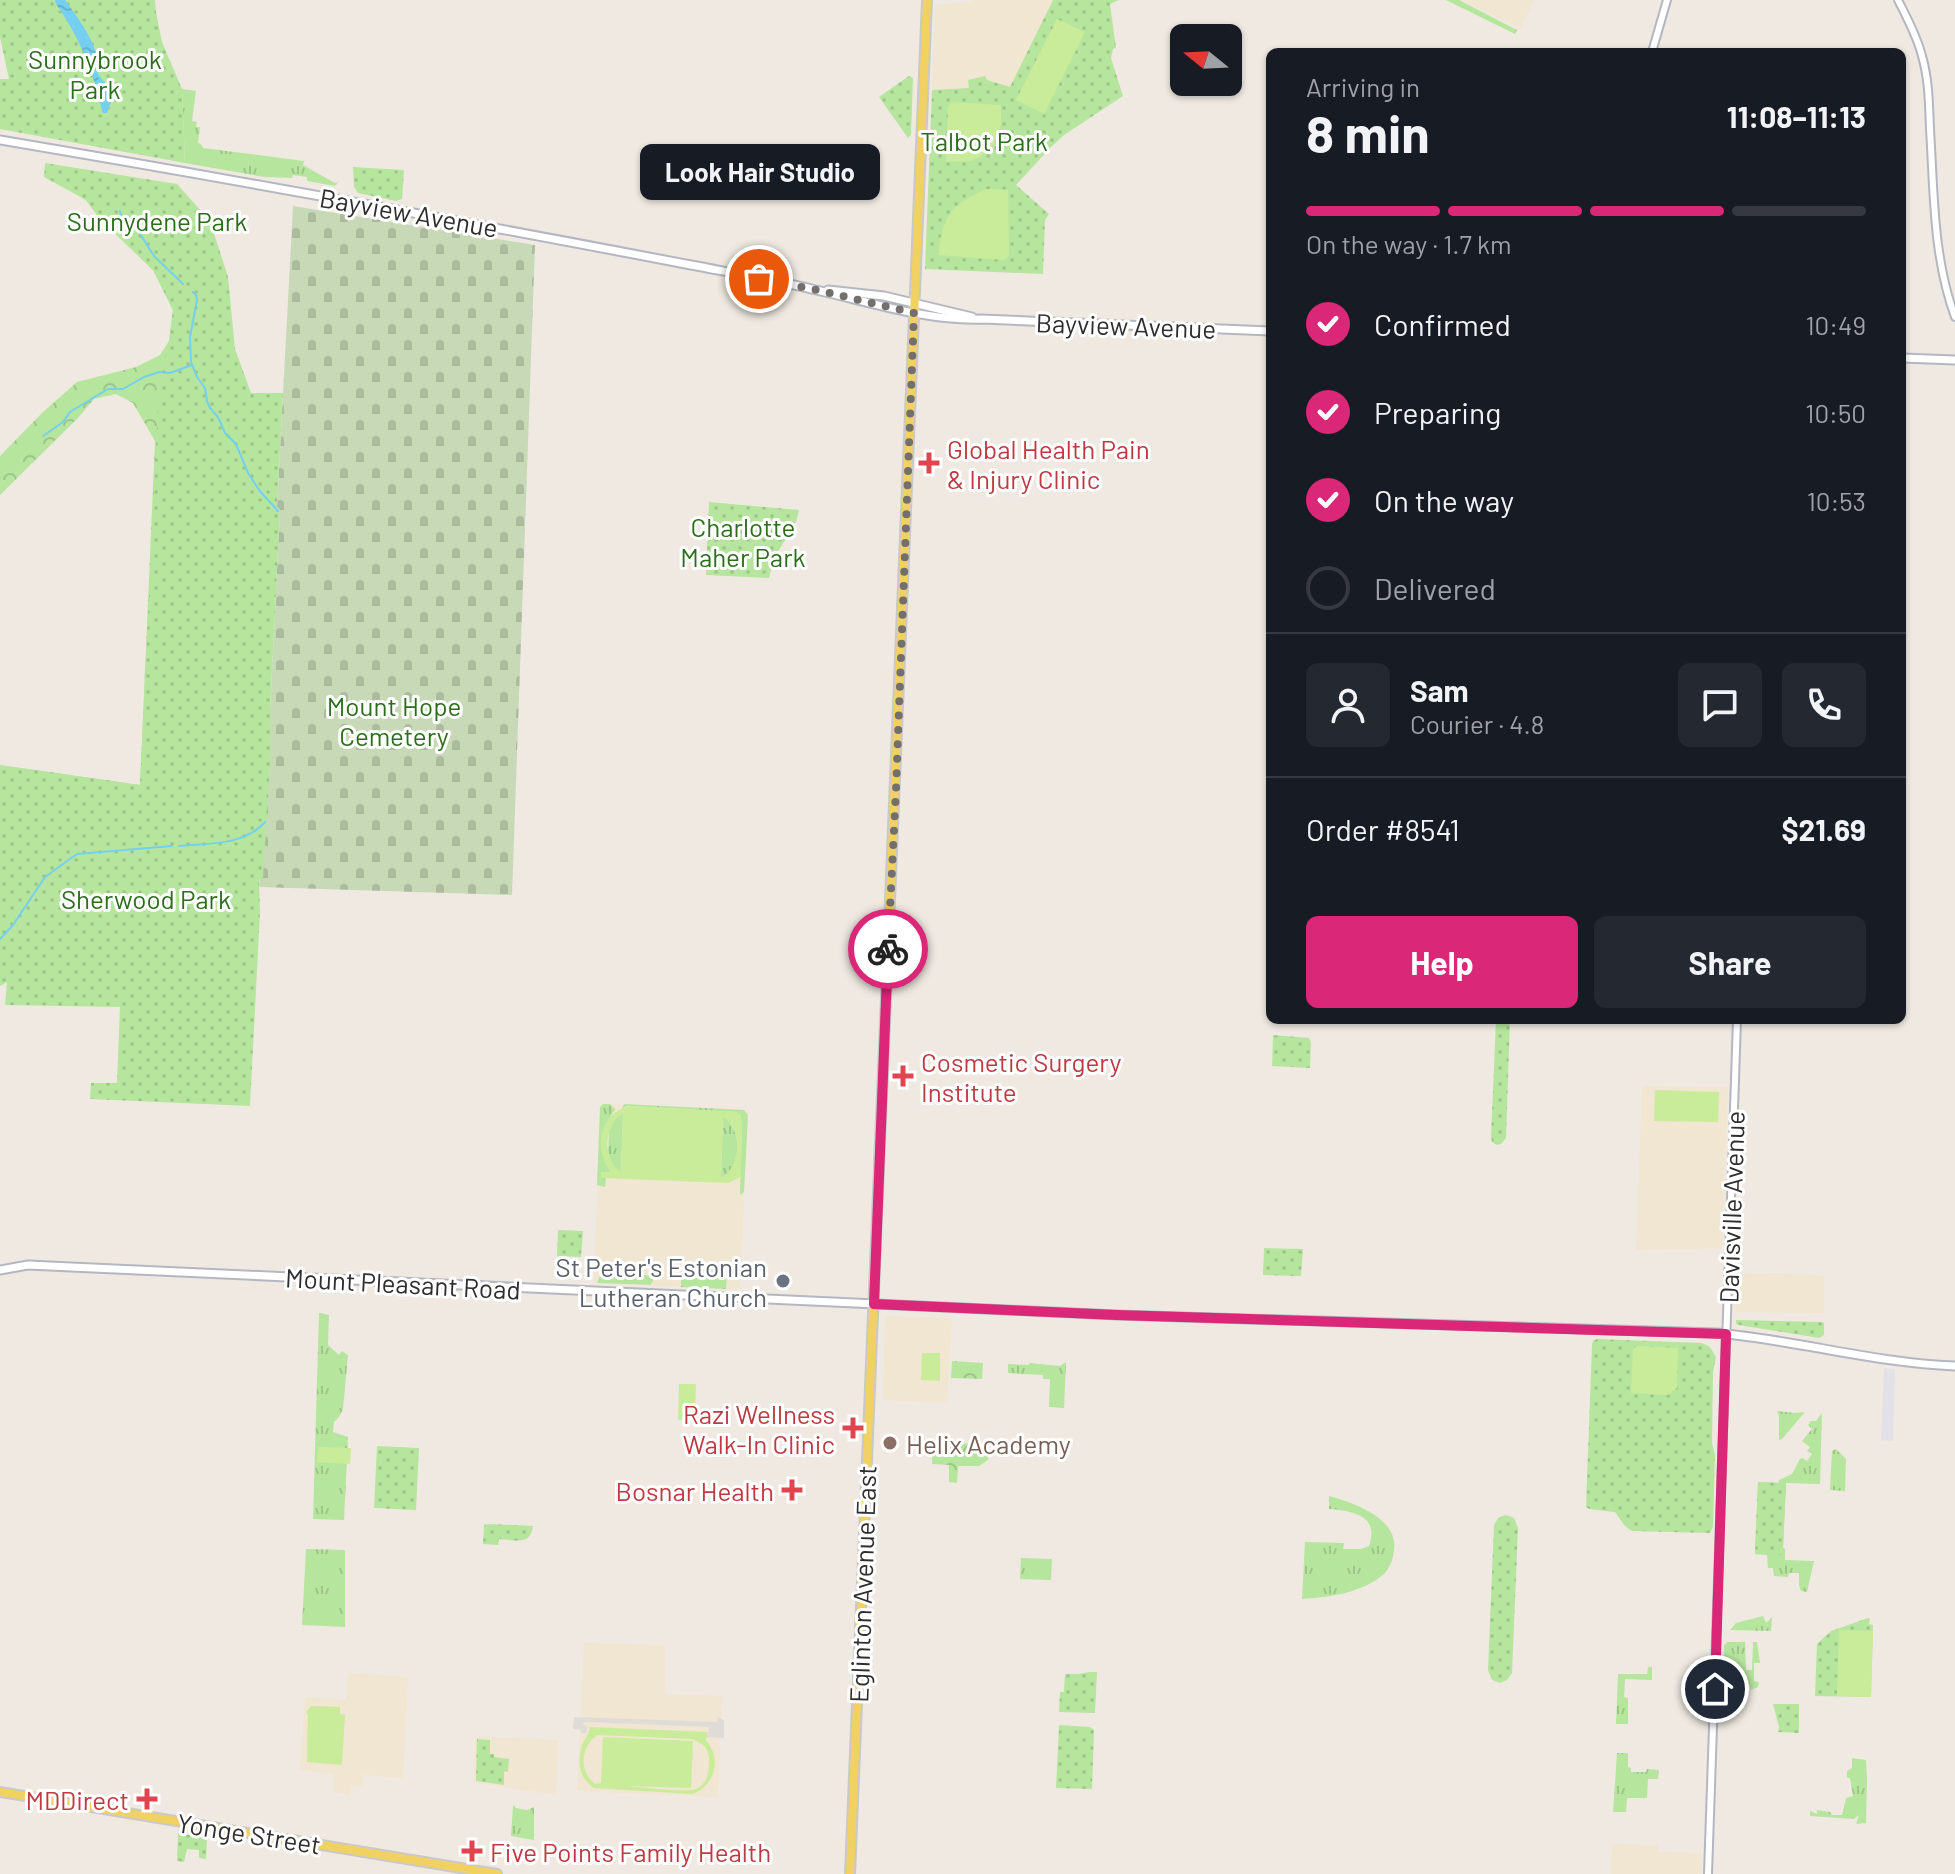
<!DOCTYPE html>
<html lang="en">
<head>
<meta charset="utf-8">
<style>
	body { margin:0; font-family:Barlow,sans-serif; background:#242831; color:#f1f3f6; height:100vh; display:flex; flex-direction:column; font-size:30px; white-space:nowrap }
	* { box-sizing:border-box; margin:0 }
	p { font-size:26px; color:#9ea1a6 }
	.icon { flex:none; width:44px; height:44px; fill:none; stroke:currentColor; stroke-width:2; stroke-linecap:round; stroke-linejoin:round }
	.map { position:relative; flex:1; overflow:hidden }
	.details { position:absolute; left:1266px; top:48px; width:640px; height:976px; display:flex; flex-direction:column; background:#171b24; border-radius:12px; box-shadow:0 2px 6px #0004 }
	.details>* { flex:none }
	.needle { width:52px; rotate:288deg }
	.tools { position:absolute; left:1170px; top:24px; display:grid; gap:16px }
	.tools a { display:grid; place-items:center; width:72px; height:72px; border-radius:12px; background:#171b24; box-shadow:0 2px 6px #0004; font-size:40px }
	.pin { position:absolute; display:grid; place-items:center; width:68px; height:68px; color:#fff; margin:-34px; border:4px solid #fff; border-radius:50%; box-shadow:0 2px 8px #0007 }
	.courier { position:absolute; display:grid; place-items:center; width:80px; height:80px; margin:-40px; border:6px solid #db2777; border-radius:50%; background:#fff; color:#222; box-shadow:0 2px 10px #0007 }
	.bubble { position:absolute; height:56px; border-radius:12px; background:#171b24; box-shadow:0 2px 6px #0004; font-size:26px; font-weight:700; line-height:56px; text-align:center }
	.head em { font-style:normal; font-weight:700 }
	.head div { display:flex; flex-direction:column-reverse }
	.head { display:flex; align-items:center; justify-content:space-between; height:136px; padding:0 40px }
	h1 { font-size:52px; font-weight:700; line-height:60px }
	.bar { display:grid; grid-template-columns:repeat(4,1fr); gap:12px 8px; align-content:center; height:96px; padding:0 40px }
	.bar i { height:10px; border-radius:6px; background:#363941 }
	.bar .current { background:#db2777 }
	.bar p { grid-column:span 4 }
	.line { display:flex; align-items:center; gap:20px; padding:0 40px; border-top:2px solid #363941 }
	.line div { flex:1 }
	.round { display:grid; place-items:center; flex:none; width:84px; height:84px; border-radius:12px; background:#242831 }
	ol { padding:0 40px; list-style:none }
	li { display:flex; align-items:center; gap:24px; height:88px }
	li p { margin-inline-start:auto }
	li .icon { padding:8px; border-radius:50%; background:#db2777; color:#fff; stroke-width:4 }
	li:last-child { color:#9ea1a6 }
	li i { width:44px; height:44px; border:4px solid #363941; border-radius:50% }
	.action { display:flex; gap:16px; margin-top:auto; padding:16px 40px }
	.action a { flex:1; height:92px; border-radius:12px; background:#db2777; color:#fff; font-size:32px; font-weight:700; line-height:92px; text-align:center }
	.action a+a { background:#242831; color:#f1f3f6 }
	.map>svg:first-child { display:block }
</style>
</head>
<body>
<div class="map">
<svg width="1955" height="1874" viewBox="0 0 1955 1874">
	<defs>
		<pattern id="grass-tufts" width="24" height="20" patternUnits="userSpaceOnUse" patternTransform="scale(2)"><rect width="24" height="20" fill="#b6e59e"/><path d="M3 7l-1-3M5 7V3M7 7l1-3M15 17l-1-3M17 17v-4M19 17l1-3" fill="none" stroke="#9dc588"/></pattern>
		<pattern id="forest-crowns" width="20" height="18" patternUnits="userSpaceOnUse" patternTransform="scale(2)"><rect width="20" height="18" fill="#b6e59e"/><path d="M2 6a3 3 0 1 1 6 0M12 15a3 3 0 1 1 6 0" fill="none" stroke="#9dc588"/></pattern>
		<pattern id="cemetery-stones" width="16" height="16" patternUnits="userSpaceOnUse" patternTransform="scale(2)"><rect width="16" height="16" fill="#c8d9b8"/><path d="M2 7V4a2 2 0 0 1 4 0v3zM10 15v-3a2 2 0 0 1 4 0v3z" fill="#acbb9e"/></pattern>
		<pattern id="park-dots" width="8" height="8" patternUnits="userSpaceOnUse" patternTransform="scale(2)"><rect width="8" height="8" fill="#b6e59e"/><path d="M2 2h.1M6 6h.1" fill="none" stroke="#9dc588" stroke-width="1.8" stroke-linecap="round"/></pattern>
		<pattern id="water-ripples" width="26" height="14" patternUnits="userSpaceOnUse" patternTransform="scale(2)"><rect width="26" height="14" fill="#75cff0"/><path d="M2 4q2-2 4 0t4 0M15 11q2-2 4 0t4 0" fill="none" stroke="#66b2ce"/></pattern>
	</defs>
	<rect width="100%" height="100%" fill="#efe9e1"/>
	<!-- industrial -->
	<path fill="#e3e1e8" d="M1884,1368l11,2 -2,71 -12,-1z"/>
	<!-- education -->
	<g fill="#f0e6d1">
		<path d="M972,0h81l-43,87 -23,-7 -17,8 -38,2 3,-85 36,-3z"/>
		<path d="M1462,0h72l-14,29z"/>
		<path d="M1642,1086l86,1 -6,161 -86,2z"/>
		<path d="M606,1104l136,5 4,3 2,3 -8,172 -3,2h-11l-127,-6 -5,-2 6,-171 2,-5z"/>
		<path d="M1778,1273l46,3v37l-89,-1 1,-38z"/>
		<path d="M885,1316l67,2 -5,85 -64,-3z"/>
		<path d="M584,1643l81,2v49l57,2 -4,101 -141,-6z"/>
		<path d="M348,1673l60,4 -5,101 -40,-3 -1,12 -11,-1 -1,9 -16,-3v-18l-34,-4 5,-73 41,3z"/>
		<path d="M475,1736l83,4 -2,55 -82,-13z"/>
		<path d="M1612,1844l46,1v7l44,1 -1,21h-90z"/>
	</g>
	<!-- grass -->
	<g fill="url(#grass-tufts)">
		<path d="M1446,0h13l58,30 -2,4z"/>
		<path d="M182,89l14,2 -4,30 5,1 -1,5h4l-2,16 3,1 2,4 101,13 -1,4 30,17 3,1 3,-2 -4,5 -28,-5v-4l-14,-2 -1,3 -28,-1 -79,-14z"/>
		<path d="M603,1104h7l5,5c-16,27 -18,35 -4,64l-10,5h5l-1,9 -8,-2 3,-78z"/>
		<path d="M624,1104l120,6 4,5 -4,77 -4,3 2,-70 -2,-10 -4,-3 -108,-6 -6,2z"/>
		<path d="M623,1113l-2,60 -8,-7 -5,-11 1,-25 6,-12z"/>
		<path d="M723,1116c20,13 19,51 -2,62z"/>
		<path d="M604,1266l8,7 12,-2 6,3 16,1 8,3 -3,7 -54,-2z"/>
		<path d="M683,1269l44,2 -1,18 -45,-2v-16h2z"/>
		<path d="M319,1313l10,2 -1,30 11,10 3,-4 6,4 -5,54 -4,8 -5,5 -1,10 15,5 -4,83 -31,-1z"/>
		<path d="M1066,1362l-2,46 -15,-1 1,-28h-7v-4l-35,-2v-9l20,1 2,-2 30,3z"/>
		<path d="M1777,1411l17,2 11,-1 -23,27 -3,1v-24z"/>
		<path d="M1822,1413l-2,71 -34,-1 -3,65 2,1v11l29,1 -7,31 -6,-1 -2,-6v-12h-10l-1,4 -14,-1 -1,-8h-5l-1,-13 -12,-1 3,-72 20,1 1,-3 13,-6 8,-15 2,-1 5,3 5,-7 -5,-3 3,-4 -8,-6 10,-12 -4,-4 3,-4h5z"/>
		<path d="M1836,1449l10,10 -1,32 -15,-1 2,-39z"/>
		<path d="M1329,1496c25,7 70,22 65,55 -1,8 -4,17 -10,23 -22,19 -54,23 -82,25l3,-57 39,1 -1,6h18l8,-3c11,-31 -17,-35 -40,-37z"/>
		<path d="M306,1549l39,1v77l-43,-2z"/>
		<path d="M1021,1558l31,1 -1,21 -31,-1z"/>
		<path d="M1763,1616l3,7 6,-6 -1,14 -41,-1 6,-7z"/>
		<path d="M1727,1642h18l1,28h6l1,-28h4l3,21h-6v18l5,1 -1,5 -7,3 -2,-6 -17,5 1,5 -10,1 1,-50z"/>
		<path d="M1648,1667h4v13l-27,-1 -1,18 4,1v26h-12l2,-50h29z"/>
		<path d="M1617,1753h11v14l3,1v4h15l1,-3 12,1 -1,9h-10l-1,19h-20l-1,14h-13z"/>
		<path d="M1852,1758l14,2 1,20 -1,43 -10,1 3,-9 -5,4 -44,-3v-5l7,3v-4l13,2 2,3h10l4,-17 7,-2 -3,-18h-3v-7l5,-3z"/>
		<path d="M513,1805l3,3 11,2 7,-3v33l-23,-4z"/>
	</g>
	<!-- forest -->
	<g fill="url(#forest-crowns)">
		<path d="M71,175l63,65 44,58 -20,492 -158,-25 140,20 15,-344 -22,-38 -17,-9 -22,5 -16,19 -78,77v-39l42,-43 35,-31 59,-15 24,-12 9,-14 4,-31 -20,-40 -53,-51 -14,-19 -23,-13z"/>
		<path d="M952,1361l31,2 -1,16 -31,-1z"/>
		<path d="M933,1443l56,1 -1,16 -9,6h-21l-1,17 -8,-1v-17l-17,-1z"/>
	</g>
	<!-- cemetery -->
	<path fill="url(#cemetery-stones)" d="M293,206l242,39 -23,650 -253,-8 11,-120v-56l10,-201 -3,-3z"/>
	<!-- park -->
	<g fill="url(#park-dots)">
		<path d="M0,0h155l1,12 6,30 20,47 3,74 -185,-34v-50h9l-9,-42z"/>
		<path d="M1053,0h66l-9,4 6,44 -3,1 -2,9 12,38 -59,39 -13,12 -35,38 33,29 -4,6 -2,54 -118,-5 7,-179 37,-2 -1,-8 17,-4 2,4 23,7z"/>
		<path d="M909,76l4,2 -2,57 -3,3 -29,-41z"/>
		<path d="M45,163l132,21 33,37 18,56 7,72 16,44h32l-6,114 3,3 -10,201v56l-7,110 -4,3 1,32 -10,194 -160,-7 1,-16h26l3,-76 -115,-2 2,-23 -7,4v-221l140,20 19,-402 10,-42 4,-31 -20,-40 -53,-51 -14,-19 -42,-23z"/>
		<path d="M353,167l51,3 -2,29 -6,2 -38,-8 -4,-6z"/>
		<path d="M709,502l90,8c-4,23 -16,29 -24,48 -3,6 -4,13 -6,20l-63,-3z"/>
		<path d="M1496,1020h14l-4,118 -5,6 -4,1 -5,-3 -1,-5z"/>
		<path d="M1273,1035l36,3 2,4 -1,26 -38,-2z"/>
		<path d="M558,1230l25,1 -2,26 -24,-1z"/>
		<path d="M1264,1248l39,1 -2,27 -38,-1z"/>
		<path d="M1736,1320l85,2 3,1v12l-5,3 -80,-13 -3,-1z"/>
		<path d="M1597,1339l105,4 8,4 6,10 -3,15 -1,71 3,12 -2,72 -3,6 -78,-2 -7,-5 -10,-14 -26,-3 -3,-2 6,-162 1,-4z"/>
		<path d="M377,1446l42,2 -3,62 -42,-2z"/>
		<path d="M1758,1482l28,1 -3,65 2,1v6l-30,-1z"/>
		<path d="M1506,1515l8,3 4,10 -6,145 -5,7 -7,3 -8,-3 -4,-10 6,-145 4,-7z"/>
		<path d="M484,1525l6,-1 43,2c-2,20 -18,14 -34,13l-1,6 -15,-1z"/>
		<path d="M1868,1618l2,1 -1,5 4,1 -2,72 -56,-1 2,-52 14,-13z"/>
		<path d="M1090,1672h7l-2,41 -36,-1 1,-20h4l1,-18h13z"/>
		<path d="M1773,1704h26v29l-21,-1 1,-5z"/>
		<path d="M1059,1725l31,2 4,3 -2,59 -36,-1z"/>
		<path d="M477,1739l13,1v14h4v3l15,2 -1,12 -4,1v13l-28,-4z"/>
		<path d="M178,1833l29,5 -1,21 -7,-1v-8l-12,-1 -3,13 -7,-1z"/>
	</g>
	<!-- pitch -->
	<g fill="#c9ec9a" fill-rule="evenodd">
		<path d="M1057,19l28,13 -41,82 -28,-14z"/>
		<path d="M952,102l49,3v20l-8,20 -13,12 -10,4 -24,1 2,-56z"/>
		<path d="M987,189l21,1 1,65 -5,5 -66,-5c5,-40 12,-50 49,-66z"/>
		<path d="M94,890l22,5 -2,6 -5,-1 -4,13 -13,-1 -2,-13z"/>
		<path d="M1655,1090l64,2 -1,30 -64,-1z"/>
		<path d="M633,1106l103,6 4,3 2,10 -1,52 -13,6 -127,-5v-6h10c-19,-23 -11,-63 22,-66zM623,1113l-2,59c-19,-14 -18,-46 2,-59zM723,1117c21,10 18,50 -2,61z"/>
		<path d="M1637,1346l41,2 -1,40 -9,7 -37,-2 2,-44z"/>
		<path d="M922,1353h18v28l-19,-1z"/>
		<path d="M679,1384h17l-1,36h-17z"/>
		<path d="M318,1447l33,1 -1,16 -33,-2z"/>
		<path d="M1839,1630l34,1 -2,66 -34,-1z"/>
		<path d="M311,1706l29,1v7l5,1 -3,50 -35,-3 1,-46 -2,-4z"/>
		<path d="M590,1727l117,5v6l-2,1c17,18 11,47 -13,55l-98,-6c-15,-10 -17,-25 -12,-43 3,-8 7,-9 8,-18zM597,1735l95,4c11,5 18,9 17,23 0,11 -2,22 -13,27 -11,4 -56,-2 -70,-3l65,2 2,-47 -90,-4 -2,46 -6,1c-17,-14 -14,-37 2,-49z"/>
	</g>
	<!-- plaza -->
	<path fill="#dfdcd8" d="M574,1717l143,5 1,-5 6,3v18l-17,-1 2,-10 -125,-5 -1,3 4,1 -1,7h-5v-3l-8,-1z"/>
	<!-- water -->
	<path fill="url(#water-ripples)" d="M55,0h10c12,17 28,37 32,58 1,4 -1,9 0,13 2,6 8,12 13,15l1,15 -4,12h-4l-1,-2c-9,-40 -22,-73 -46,-107z"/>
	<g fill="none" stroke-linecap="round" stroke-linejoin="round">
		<!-- stream -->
		<g stroke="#75cff0" stroke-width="2">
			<path d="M120,211l3,12 14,6 17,27 29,28"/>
			<path d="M193,292l3,3 1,5 -7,37 1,25 6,15 8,11 2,13 3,7 8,9 7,16 11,11 12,29 11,17 19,21"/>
			<path d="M43,436l20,-14 7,-10 38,-23h15l21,-12 15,-5 11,1 22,-8"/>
			<path d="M179,846c29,-3 65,0 86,-24"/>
			<path d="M0,939l13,-14 32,-48 32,-23 95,-8"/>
		</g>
		<defs>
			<g id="tertiary">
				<path d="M1898,0c9,18 19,36 24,56 7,24 7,49 8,73 4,64 3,128 25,188"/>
				<path d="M1652,52l15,-52"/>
				<path d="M1708,1874l29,-854"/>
			</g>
			<g id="secondary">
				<path d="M0,140c231,39 461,81 691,125 42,8 84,15 125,25 55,12 109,31 166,29l288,12"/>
				<path d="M828,290l56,6 88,21"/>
				<path d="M1902,358l53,2"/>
				<path d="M0,1270l28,-5 1089,50 600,18c79,7 158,30 238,33"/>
			</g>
			<g id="primary">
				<path d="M0,1792l497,82"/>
				<path d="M850,1874l77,-1874"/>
			</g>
		</defs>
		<!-- tertiary casing -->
		<use href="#tertiary" stroke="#b4b7c1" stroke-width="10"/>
		<!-- secondary casing -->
		<use href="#secondary" stroke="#b4b7c1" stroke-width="11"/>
		<!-- primary casing -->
		<use href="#primary" stroke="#c9c9c9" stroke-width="12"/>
		<!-- tertiary -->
		<use href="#tertiary" stroke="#fff" stroke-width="6"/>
		<!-- secondary -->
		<use href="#secondary" stroke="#fff" stroke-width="7"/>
		<!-- primary -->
		<use href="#primary" stroke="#f2d163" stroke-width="8"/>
	</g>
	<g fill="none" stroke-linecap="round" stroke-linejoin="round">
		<!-- done -->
		<path stroke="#726f6d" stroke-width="8" stroke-dasharray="0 14.4" d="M759,279l58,11 97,23 -18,477 -8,159"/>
		<!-- route -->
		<path stroke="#db2777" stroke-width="10" d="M888,949l-14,355 243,11 609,19 -11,355"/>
	</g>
	<!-- markers -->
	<g fill="#e0444e" stroke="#fff" stroke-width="3">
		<path d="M925 451h8v8h8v8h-8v8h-8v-8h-8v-8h8z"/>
		<path d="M899 1064h8v8h8v8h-8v8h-8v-8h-8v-8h8z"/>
		<path d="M849 1416h8v8h8v8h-8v8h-8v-8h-8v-8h8z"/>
		<path d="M788 1478h8v8h8v8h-8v8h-8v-8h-8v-8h8z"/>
		<path d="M143 1787h8v8h8v8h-8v8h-8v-8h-8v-8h8z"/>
		<path d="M468 1839h8v8h8v8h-8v8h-8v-8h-8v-8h8z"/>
	</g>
	<circle fill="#6b7280" stroke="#fff" stroke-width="3" cx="783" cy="1281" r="8"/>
	<circle fill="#8d6e63" stroke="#fff" stroke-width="3" cx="890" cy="1443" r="8"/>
	<g text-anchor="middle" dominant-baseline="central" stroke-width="6" stroke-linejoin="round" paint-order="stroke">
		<!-- park labels -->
		<g font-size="26" fill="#2c6e1b" stroke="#fff">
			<text x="95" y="58">Sunnybrook<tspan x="95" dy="30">Park</tspan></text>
			<text x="984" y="140">Talbot Park</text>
			<text x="157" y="220">Sunnydene Park</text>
			<text x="743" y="526">Charlotte<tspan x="743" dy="30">Maher Park</tspan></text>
			<text x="394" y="705">Mount Hope<tspan x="394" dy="30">Cemetery</tspan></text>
			<text x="146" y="898">Sherwood Park</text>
		</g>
		<!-- street labels -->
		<g font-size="26" fill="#2e2e2e" stroke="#fff">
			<text transform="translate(409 212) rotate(10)">Bayview Avenue</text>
			<text transform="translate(1126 325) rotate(2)">Bayview Avenue</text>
			<text transform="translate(1731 1207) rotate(-88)">Davisville Avenue</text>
			<text transform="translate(403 1283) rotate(3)">Mount Pleasant Road</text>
			<text transform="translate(862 1584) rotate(-88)">Eglinton Avenue East</text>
			<text transform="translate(249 1833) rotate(9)">Yonge Street</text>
		</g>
		<!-- health labels -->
		<g font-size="26" fill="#be3a42" stroke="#fff" text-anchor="start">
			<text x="947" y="448">Global Health Pain<tspan x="947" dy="30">&amp; Injury Clinic</tspan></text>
			<text x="921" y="1061">Cosmetic Surgery<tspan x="921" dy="30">Institute</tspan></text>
			<text x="835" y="1413" text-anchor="end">Razi Wellness<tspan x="835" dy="30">Walk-In Clinic</tspan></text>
			<text x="774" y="1490" text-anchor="end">Bosnar Health</text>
			<text x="129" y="1799" text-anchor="end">MDDirect</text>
			<text x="490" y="1851">Five Points Family Health</text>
		</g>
		<!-- worship labels -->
		<g font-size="26" fill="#5b616d" stroke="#fff" text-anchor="end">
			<text x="767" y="1266">St Peter's Estonian<tspan x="767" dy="30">Lutheran Church</tspan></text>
		</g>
		<!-- education labels -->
		<g font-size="26" fill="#785e54" stroke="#fff" text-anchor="start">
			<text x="906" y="1443">Helix Academy</text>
		</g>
	</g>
</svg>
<div class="tools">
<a><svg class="needle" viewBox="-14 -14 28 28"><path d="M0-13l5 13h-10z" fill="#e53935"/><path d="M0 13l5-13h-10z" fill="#9ea1a6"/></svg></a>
</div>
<div class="pin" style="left:759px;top:279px;background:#ea580c"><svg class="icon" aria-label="bag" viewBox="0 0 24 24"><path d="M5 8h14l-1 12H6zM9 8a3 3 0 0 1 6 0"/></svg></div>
<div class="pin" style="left:1715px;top:1689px;background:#1f2937"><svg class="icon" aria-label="home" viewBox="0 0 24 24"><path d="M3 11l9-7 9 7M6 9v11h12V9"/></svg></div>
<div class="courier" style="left:888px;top:949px"><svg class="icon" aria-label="bike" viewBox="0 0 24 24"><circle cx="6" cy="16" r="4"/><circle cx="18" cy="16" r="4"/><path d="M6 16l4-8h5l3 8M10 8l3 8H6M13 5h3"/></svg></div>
<div class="bubble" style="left:640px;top:144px;width:240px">Look Hair Studio</div>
<section class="details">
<div class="head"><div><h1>8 min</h1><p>Arriving in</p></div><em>11:08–11:13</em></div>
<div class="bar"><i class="current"></i><i class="current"></i><i class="current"></i><i></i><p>On the way · 1.7 km</p></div>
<ol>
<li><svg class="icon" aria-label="check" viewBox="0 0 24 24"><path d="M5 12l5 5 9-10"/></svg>Confirmed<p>10:49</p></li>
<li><svg class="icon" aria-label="check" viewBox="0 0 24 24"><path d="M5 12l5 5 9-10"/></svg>Preparing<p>10:50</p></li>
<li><svg class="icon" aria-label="check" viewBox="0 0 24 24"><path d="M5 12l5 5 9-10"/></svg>On the way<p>10:53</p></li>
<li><i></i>Delivered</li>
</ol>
<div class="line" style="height:144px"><a class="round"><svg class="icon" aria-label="person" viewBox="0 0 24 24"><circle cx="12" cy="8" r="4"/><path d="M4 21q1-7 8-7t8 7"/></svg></a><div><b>Sam</b><p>Courier · 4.8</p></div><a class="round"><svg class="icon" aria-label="chat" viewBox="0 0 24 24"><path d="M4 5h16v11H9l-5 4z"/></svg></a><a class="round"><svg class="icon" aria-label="phone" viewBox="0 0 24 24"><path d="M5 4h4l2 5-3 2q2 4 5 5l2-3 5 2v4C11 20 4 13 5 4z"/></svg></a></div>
<div class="line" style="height:104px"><div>Order #8541</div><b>$21.69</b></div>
<div class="action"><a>Help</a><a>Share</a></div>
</section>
</div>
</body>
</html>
